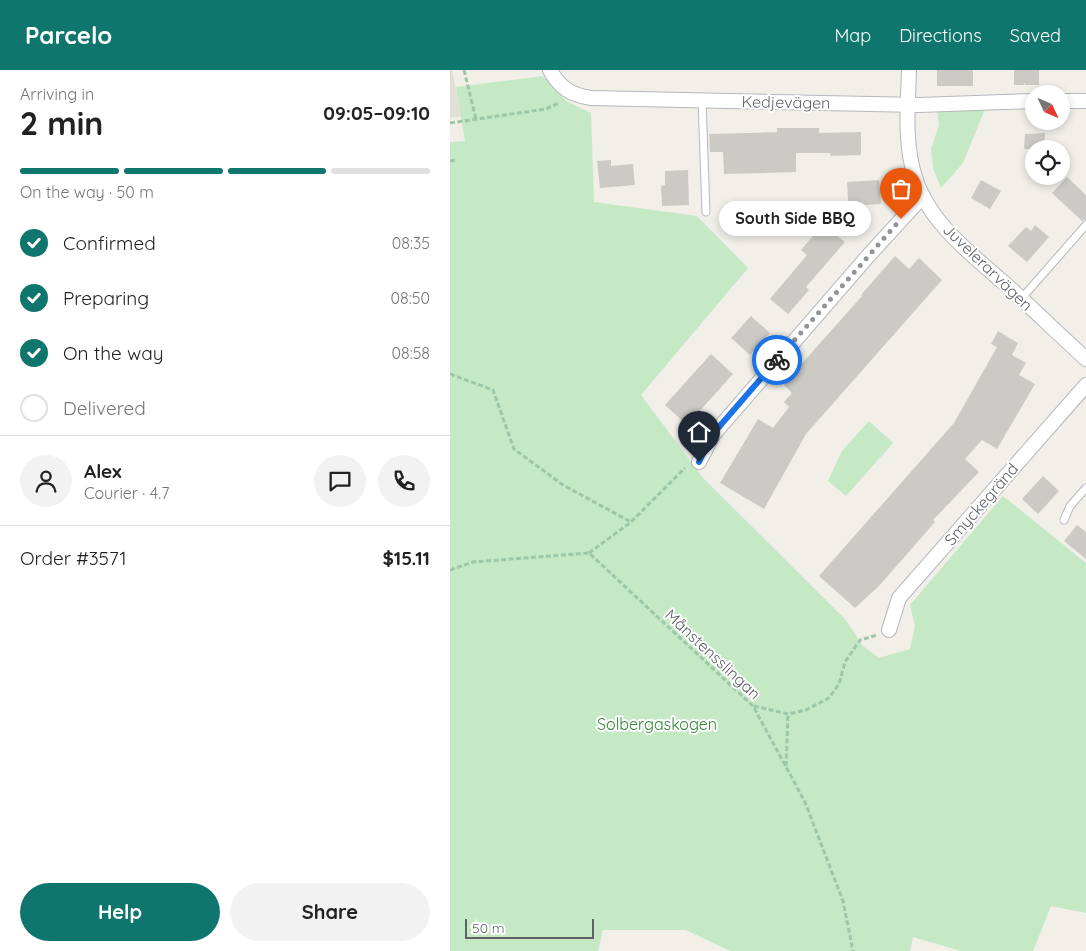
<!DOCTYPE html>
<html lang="en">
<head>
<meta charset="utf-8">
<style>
	body { margin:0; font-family:Quicksand,sans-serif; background:#f2f2f2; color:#222; height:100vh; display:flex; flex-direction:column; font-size:19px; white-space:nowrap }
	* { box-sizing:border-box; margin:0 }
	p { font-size:16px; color:#767676 }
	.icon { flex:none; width:28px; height:28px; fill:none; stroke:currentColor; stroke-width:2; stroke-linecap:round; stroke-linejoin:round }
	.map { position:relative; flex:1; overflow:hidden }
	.details { display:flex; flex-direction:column; background:#fff; width:450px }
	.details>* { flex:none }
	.needle { width:32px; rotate:134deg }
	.tools { position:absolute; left:575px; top:15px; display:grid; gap:10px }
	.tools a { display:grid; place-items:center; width:45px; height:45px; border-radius:50%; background:#fff; box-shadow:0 2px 8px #0003; font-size:25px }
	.scale { position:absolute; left:15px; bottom:12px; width:129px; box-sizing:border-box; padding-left:5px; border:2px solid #5f6368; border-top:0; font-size:14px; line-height:18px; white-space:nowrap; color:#5f6368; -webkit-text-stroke:4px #fff; paint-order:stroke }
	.pin { position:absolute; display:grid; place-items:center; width:42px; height:42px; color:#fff; margin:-51px -21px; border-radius:50% 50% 50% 0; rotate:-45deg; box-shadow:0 0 5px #0007 }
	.pin .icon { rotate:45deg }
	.courier { position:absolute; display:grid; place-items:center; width:50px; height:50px; margin:-25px; border:4px solid #1a73e8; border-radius:50%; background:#fff; color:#222; box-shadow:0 1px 6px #0007 }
	.bubble { position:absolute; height:35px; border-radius:18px; background:#fff; box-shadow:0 2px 8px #0003; font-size:16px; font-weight:700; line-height:35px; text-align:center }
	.head em { font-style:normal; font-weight:700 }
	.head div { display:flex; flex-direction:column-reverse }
	.head { display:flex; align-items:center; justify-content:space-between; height:85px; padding:0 20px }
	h1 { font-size:32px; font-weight:700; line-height:38px }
	.bar { display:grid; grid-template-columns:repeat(4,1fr); gap:8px 5px; align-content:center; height:60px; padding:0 20px }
	.bar i { height:6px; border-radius:4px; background:#e0e0e0 }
	.bar .selected { background:#0f766e }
	.bar p { grid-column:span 4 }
	.line { display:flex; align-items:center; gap:12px; padding:0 20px; border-top:1px solid #e0e0e0 }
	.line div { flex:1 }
	.round { display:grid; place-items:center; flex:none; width:52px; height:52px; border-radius:26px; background:#f2f2f2 }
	ol { padding:0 20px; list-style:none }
	li { display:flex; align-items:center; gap:15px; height:55px }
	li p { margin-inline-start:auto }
	li .icon { padding:5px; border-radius:50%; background:#0f766e; color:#fff; stroke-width:4 }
	li:last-child { color:#767676 }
	li i { width:28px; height:28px; border:2px solid #e0e0e0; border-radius:50% }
	.primary-button { display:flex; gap:10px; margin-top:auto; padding:10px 20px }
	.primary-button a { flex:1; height:58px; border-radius:30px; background:#0f766e; color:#fff; font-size:20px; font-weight:700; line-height:58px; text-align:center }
	.primary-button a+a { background:#f2f2f2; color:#222 }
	header { display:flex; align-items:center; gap:30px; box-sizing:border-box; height:70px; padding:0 25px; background:#0f766e; color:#fff }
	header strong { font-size:24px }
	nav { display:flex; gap:28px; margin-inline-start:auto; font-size:18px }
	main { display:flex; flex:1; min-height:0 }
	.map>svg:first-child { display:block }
</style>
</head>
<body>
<header>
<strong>Parcelo</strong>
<nav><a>Map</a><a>Directions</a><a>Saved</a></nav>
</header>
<main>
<section class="details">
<div class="head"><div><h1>2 min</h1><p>Arriving in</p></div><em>09:05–09:10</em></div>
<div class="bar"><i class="selected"></i><i class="selected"></i><i class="selected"></i><i></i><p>On the way · 50 m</p></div>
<ol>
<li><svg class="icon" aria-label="check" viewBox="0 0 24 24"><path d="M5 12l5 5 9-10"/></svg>Confirmed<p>08:35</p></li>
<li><svg class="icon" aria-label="check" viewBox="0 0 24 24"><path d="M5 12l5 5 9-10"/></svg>Preparing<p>08:50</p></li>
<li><svg class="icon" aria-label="check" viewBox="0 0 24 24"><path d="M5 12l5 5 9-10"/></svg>On the way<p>08:58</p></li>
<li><i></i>Delivered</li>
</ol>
<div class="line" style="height:90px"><a class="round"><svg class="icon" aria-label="person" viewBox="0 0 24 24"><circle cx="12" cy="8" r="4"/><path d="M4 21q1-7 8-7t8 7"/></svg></a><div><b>Alex</b><p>Courier · 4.7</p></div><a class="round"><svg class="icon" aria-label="chat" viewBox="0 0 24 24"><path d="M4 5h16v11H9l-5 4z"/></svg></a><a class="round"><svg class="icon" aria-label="phone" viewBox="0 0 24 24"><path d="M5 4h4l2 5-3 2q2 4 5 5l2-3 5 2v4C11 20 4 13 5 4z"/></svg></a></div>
<div class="line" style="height:65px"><div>Order #3571</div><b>$15.11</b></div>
<div class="primary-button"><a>Help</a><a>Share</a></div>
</section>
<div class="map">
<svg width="636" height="881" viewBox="0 0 636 881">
	<rect width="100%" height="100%" fill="#f1efe8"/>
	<!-- education -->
	<path fill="#e1ded6" d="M0,0h2l9,46 -11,2z"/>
	<!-- green -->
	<g fill="#c5e8c5">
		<path d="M93,6l23,25 25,12 3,89 103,14 51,52 -107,127 62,83 142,141 18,27 16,12 31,-9 5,-23 -5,-21 93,-109 83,67v350l-35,-7 -18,45h-72l-48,-14 -3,14h-180l-44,-21h-83l-5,21h-148v-809l15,-1 -9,-54z"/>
		<path d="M535,39l-22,54 -22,25 -8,-20 -2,-19 8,-24 -2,-14z"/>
		<path d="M419,351l24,22 -47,53 -18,-15 14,-30z"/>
	</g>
	<!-- building -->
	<g fill="#cccac5">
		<rect x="487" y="0" width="36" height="16"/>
		<path d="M564,0h25v15h-14v-2l-1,2h-10z"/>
		<path d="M327,58h42v5l42,-1v23l-30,1 -1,-3h-34v19l-72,2 -1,-22h-13l-1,-18 68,-2z"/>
		<path d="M595,63l-1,16h-20l1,-15z"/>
		<path d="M161,90v6l22,-2 2,21 -35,3 -3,-27z"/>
		<path d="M238,100l1,35 -27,1 -1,-20 4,-1v-14z"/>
		<path d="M617,107l19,18v25l-4,1 -30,-28z"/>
		<path d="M429,110l2,24 -17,1 1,11 -16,1 -2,-35z"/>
		<path d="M531,110l20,11 -11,18 -19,-11z"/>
		<path d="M373,154l22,18 -39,45 3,3 -21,24 -18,-15 37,-44 -6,-5z"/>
		<path d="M585,155l14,12 -22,25 -19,-16 18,-19 5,4z"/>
		<path d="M445,186l14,13 10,-11 23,22 -136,154 -42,75 -44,-26 38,-64 15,9 16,-21 -5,-5 8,-9 -8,-8 5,-7 73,-82 -1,-1z"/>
		<path d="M301,246l19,17 -20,22 -19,-17z"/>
		<path d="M548,261l20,12 -6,12 14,8 -7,12 16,9 -38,65 -15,-9 -17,19 14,13 -46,48 2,2 -56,64 -24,22 -36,-32 135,-153 43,-76 -6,-3z"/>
		<path d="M261,284l22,20 -46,51 -22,-20z"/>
		<path d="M593,406l16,15 -21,23 -16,-15z"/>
		<path d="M627,455l9,7v27l-22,-18z"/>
	</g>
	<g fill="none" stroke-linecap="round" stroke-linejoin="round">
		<defs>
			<g id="lane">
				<path d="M252,30l4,112"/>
				<path d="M571,229l65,-74"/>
				<path d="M614,450l6,-14 16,-18"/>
			</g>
			<g id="street">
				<path d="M100,0c10,18 21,25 41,28l328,7 115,-4"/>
				<path d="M459,0c-1,35 -5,73 6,107 14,48 63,82 98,114 25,23 49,46 73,68"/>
				<path d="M611,31h25"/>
				<path d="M249,392l14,-27 156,-180 54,-59"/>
				<path d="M439,560l10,-32 187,-213"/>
			</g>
		</defs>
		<!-- lane casing -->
		<use href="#lane" stroke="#b5b8bc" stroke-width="9"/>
		<!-- street casing -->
		<use href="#street" stroke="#b5b8bc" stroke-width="16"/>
		<!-- path -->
		<g stroke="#9cc7a9" stroke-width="3" stroke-dasharray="5 2.5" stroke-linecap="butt">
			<path d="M14,0l12,49"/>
			<path d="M0,53l96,-14 13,-6"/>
			<path d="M0,91l7,-1"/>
			<path d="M0,304l43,16 21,59 49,36 68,37"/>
			<path d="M139,483l42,-31 54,-54"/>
			<path d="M0,500l23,-8 116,-9 164,153 52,96 38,99 10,50"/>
			<path d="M304,636l34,8 18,-4 23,-12 10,-14 6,-22 15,-22 17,-5"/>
			<path d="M336,696l2,-52"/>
		</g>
		<!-- lane -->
		<use href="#lane" stroke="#fff" stroke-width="7"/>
		<!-- street -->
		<use href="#street" stroke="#fff" stroke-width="14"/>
	</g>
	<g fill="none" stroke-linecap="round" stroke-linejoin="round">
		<!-- done -->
		<path stroke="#929495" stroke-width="5" stroke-dasharray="0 9" d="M327,290l124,-141"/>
		<!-- route -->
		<path stroke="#1a73e8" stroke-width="6" d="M249,392l13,-27 65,-75"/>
	</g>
	<g text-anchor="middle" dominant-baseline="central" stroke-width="4" stroke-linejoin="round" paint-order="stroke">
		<!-- street labels -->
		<g font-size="16" fill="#5f6368" stroke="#fff">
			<text transform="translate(336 32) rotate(1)">Kedjevägen</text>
			<text transform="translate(538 197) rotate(44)">Juvelerarvägen</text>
			<text transform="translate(531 434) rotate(-49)">Smyckegränd</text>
			<text transform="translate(263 584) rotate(43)">Månstensslingan</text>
		</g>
		<!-- park labels -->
		<g font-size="16" fill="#348238" stroke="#fff">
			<text x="207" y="654">Solbergaskogen</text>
		</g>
	</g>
</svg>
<div class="tools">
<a><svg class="needle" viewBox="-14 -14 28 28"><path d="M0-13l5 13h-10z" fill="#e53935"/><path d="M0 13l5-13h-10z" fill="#767676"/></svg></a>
<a><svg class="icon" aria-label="locate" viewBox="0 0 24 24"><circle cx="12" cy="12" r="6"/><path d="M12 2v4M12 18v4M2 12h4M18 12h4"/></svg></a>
</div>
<div class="scale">50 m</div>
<div class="pin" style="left:451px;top:149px;background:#ea580c"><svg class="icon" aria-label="bag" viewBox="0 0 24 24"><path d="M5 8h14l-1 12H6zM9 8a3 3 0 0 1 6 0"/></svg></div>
<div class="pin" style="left:249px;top:392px;background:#1f2937"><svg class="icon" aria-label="home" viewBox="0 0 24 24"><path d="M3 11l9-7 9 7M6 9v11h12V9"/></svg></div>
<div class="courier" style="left:327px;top:290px"><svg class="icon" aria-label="bike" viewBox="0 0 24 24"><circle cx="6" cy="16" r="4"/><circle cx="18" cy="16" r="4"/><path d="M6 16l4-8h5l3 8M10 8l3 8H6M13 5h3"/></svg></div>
<div class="bubble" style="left:269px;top:131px;width:152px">South Side BBQ</div>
</div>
</main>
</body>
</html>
